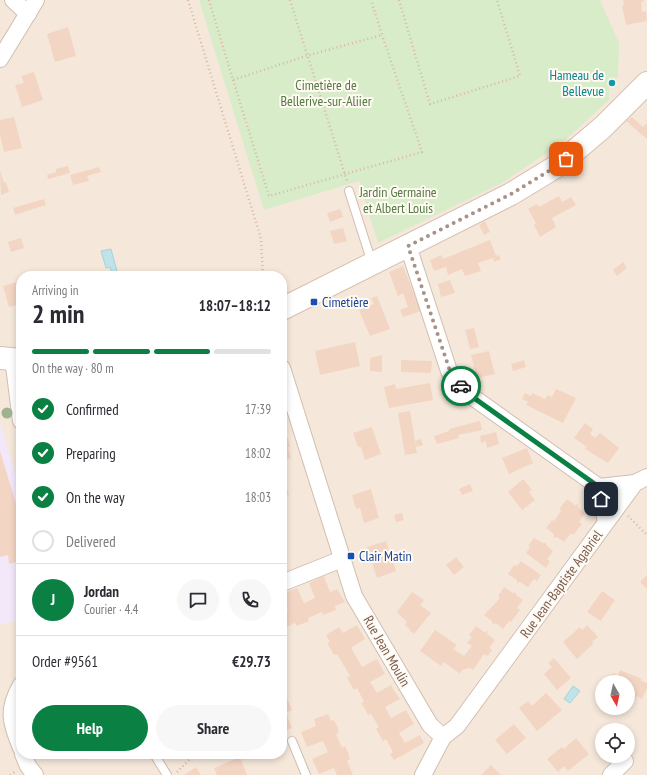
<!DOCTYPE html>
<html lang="en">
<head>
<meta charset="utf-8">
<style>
	body { margin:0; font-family:"PT Sans Narrow",sans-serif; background:#f7f7f7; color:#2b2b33; height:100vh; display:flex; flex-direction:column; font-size:15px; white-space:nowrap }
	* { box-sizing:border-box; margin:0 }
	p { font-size:13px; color:#7c7c81 }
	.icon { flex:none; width:22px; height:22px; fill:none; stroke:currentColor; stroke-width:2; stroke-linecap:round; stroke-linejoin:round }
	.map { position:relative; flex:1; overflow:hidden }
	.drawer { position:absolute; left:16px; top:271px; width:271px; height:488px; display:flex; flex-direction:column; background:#fff; border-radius:16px; box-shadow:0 2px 6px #0003 }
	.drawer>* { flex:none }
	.needle { width:26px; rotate:171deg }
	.tools { position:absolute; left:595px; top:675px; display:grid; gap:8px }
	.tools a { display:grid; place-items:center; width:40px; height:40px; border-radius:50%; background:#fff; box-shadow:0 2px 6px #0003; font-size:20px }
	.pin { position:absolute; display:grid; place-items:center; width:34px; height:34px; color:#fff; margin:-17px; border-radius:8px; box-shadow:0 2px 6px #0006 }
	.courier { position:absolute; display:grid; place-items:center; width:40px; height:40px; margin:-20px; border:3px solid #0b8043; border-radius:50%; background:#fff; color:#222; box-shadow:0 1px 5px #0007 }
	.overview em { font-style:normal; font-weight:800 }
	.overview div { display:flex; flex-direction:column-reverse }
	.overview { display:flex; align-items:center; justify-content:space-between; height:68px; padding:0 16px }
	h1 { font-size:26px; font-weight:800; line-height:30px }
	.bar { display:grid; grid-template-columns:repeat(4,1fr); gap:6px 4px; align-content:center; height:48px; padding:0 16px }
	.bar i { height:5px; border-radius:3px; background:#e1e1e2 }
	.bar .selected { background:#0b8043 }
	.bar p { grid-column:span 4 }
	.line { display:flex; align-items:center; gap:10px; padding:0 16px; border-top:1px solid #e1e1e2 }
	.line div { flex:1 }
	.round { display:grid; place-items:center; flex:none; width:42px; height:42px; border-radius:21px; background:#f7f7f7 }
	ol { padding:0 16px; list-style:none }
	li { display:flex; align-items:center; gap:12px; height:44px }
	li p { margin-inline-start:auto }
	li .icon { padding:4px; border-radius:50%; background:#0b8043; color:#fff; stroke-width:4 }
	li:last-child { color:#7c7c81 }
	li i { width:22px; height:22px; border:2px solid #e1e1e2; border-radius:50% }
	.primary-button { display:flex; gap:8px; margin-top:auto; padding:8px 16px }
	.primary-button a { flex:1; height:46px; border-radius:24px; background:#0b8043; color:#fff; font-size:16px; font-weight:800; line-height:46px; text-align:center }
	.primary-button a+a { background:#f7f7f7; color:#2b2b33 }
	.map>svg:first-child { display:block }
</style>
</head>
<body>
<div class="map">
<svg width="647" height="775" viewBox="0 0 647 775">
	<rect width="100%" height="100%" fill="#fdf6ec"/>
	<!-- residential -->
	<path fill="#f5e8da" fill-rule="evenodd" d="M0,0h647v775h-647zM21,276h261v478h-261zM602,682h26v26h-26zM602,730h26v26h-26z"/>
	<!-- education -->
	<path fill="#f3e8fa" d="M0,423l21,68v128l-21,6z"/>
	<!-- green -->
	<path fill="#d8ecc9" d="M199,0h401l19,43 -1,35 -9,-1v23l-46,42 -61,41 -124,60 -19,-62 -95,29z"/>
	<!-- water -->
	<g fill="#bfe3e8" stroke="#a5d3da">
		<path d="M111,249l6,22 -5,2 -2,-6 -4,1 -5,-17z"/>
		<path d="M573,686l7,5 -10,12 -6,-4z"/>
	</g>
	<!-- building -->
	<g fill="#f3d5c3">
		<path d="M623,0h20l1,2h-3l1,10 4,-1 1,10 -21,4 -4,-19 2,-1z"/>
		<path d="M68,27l8,29 -21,6 -8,-28z"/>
		<path d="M34,72l9,28 -21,7 -7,-22 9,-2 -3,-7z"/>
		<rect x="610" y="80" width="4" height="6"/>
		<path d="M14,117l8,31 -18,4 -4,-17v-15z"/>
		<path d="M632,117l11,10 4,-4v16l-21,-18z"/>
		<path d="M68,166l2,7 -22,6 -1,-4 9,-3v-3z"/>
		<path d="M99,167l2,5 -14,4 2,5 -16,4 -3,-10z"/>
		<path d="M0,170l4,13 2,-1 3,10 -8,3z"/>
		<path d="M559,196l3,6 9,-5 5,8 -24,13 4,9 -16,10 -6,-12 2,-2 -8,-14 9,-5 2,3z"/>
		<path d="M44,199l2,6 -31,10 -2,-7z"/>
		<path d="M340,209l3,8 -13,5 -3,-9z"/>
		<path d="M485,221l5,11 -6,3 -5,-10z"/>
		<path d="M343,228l4,13 -13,3 -4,-13z"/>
		<path d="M21,238l3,10 -13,4 -3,-10z"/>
		<path d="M490,240l6,16 3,-1 2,4 -7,3 -1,-4 -15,5 3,8 -16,5 -3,-7 -14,6 -2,-8 -12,4 -4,-11 11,-5 2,4z"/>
		<path d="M623,262l4,6 -10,8 -4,-6z"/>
		<path d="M403,266l18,45 -18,6 -3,-7 8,-3 -5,-14 -5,3 -9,-24z"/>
		<path d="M450,280l5,13 -14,4 -3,-13z"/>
		<path d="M21,281v23l-12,3 -6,-21z"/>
		<path d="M377,296l13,33 -20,7 -11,-26 15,-6 -3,-6z"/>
		<path d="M474,328l5,19 -9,2 -5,-19z"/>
		<path d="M355,342l5,24 -40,9 -5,-24z"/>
		<path d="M489,351l6,23 -18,4 -6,-23z"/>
		<path d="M382,355v17l-12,-1v-13z"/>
		<path d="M401,360l31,1 -1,12 -30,-1z"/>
		<path d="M524,360l2,7 -13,4 -2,-7z"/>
		<path d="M430,383l3,17 -44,8 -5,-21 11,-3 1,5z"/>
		<path d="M556,389l20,9 -13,25 -37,-18 2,-3 -6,-3 3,-6 6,3 1,-3 13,6 3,-4 4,2z"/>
		<path d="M410,411l7,42 -12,2 -7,-42z"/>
		<path d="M480,421l2,9 -24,5 1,3 -22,6 -3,-8 15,-5v-2z"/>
		<path d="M585,423l8,6 -3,5 5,4 5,-5 19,15 -11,15 -23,-14 2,-2 -13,-9z"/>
		<path d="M372,427l9,27 -16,6 -4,-13h-3l-5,-14z"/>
		<path d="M282,431l3,8 3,-1 2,9h-2l3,11 -9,3z"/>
		<path d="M496,432l3,12 -12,4 -1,-7 -5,2 -1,-7z"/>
		<path d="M421,439l2,6 -6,2 -2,-6z"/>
		<path d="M527,448l6,15 -24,11 -7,-16z"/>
		<path d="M0,451l21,69v41l-12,3 -1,-9 -8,2z"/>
		<path d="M282,478h2l5,17 -7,2z"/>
		<path d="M523,479l9,11 -3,2 6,8 -13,10 -14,-18z"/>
		<path d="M470,484l3,7 -11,4 -3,-6z"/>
		<path d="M371,489l8,29 -15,5 -4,-15 -4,1 -4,-14z"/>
		<path d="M567,499l8,6 3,-1v4l7,5 -6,9 3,2 -9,11 -2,-2 -7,9 -7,-5 -4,1 1,-4 -8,-6 6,-8 2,1 7,-10 -1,-3z"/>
		<path d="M402,513l2,7 -8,2 -2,-7z"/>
		<path d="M534,538l9,5h3l1,3 6,5 -6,8 3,2 -4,7 -20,-15 4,-6 -2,-1z"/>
		<path d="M386,541l10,30 -19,7 -10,-31z"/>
		<path d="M456,557l8,10 -10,8 -8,-10z"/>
		<path d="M521,561l20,14 -4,6 -3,-2 -6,8 -8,-5 -3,1v-3l-9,-6 6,-9 3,1z"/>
		<path d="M647,575v14l-7,-7z"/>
		<path d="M324,576l6,16 7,-3 8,13 -10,4 1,4 -13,5 -1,-3 -14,6 1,3 -12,5 -2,-3 -13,6v-17l6,-2 -6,-16 15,-6 7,15 11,-5 -6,-15z"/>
		<path d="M504,587l9,6 2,-1 1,3 7,5 -6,8 3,2 -9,12 -2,-1 -6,8 -7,-6 -3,2 -1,-4 -8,-6 16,-17 -2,-2z"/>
		<path d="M602,591l13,9 -14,21 -14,-9z"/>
		<path d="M412,592l12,8 -4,5 11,8 -17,21 -5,-4 1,-1 -5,-4 2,-3 -10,-10z"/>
		<path d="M357,625l8,14 -14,9 11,19 15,-8 8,15 -15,8 7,11 14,-8 4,7 5,7 -15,8 6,11 15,-8 8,14 -15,9 6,10 15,-8 4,8 -30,17 -4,-6 3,-2 -7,-13 -3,2 -7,-12 3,-2 -8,-13 -3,1 -3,-6 -4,-6 3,-1 -7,-14 -3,2 -7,-12 3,-2 -13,-22 -3,1 -7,-12 3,-1 -4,-7 13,-8 4,6z"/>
		<path d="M587,625l11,12 -6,5 1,2 -16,15 -14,-17 17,-15 2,3z"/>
		<path d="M476,626l8,6 4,-1 -1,3 8,6 -6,8 3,2 -4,6 -4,-2 -11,16 -3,-2 -8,2 -2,4 -16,-12 -3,4 -21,-15 15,-21 22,15 -4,4 11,7 8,-10 -5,-3 5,-6 -3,-2z"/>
		<path d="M554,658l17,20 -14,12 -13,-16 8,-7 -4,-4z"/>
		<path d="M620,670l22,9 -2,1 7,3v5l-5,11 -5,-3 -2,4 -7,-3v-15h-18l3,-9 5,3z"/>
		<path d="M546,693l16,17 -25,21 -18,-23 9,-7 4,5z"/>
		<path d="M286,696l6,14 -6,3 6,15 -10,4v-34z"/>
		<path d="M328,714l3,7 3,-1 3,6 2,7 -3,1 6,14 3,-2 3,7 2,6 -3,2 6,14h-16l-3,-7 -15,6 -7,-15 16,-7 -5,-11 -16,6 -6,-15 15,-6 -2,-7z"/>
		<path d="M514,724l12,14 -19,16 -12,-14z"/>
		<path d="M576,738l13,16 -21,17 -4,-5 -6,6 -11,-13 15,-12 2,2z"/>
		<path d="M80,754h20l-18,6z"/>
		<path d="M240,757l7,18h-30l-3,-7z"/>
		<path d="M491,765l10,10h-20z"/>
		<path d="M196,767l5,8h-17z"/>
	</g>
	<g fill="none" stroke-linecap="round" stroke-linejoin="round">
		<defs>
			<g id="lane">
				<path d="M349,191l23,72"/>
				<path d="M292,741l14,34"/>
				<path d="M154,754l13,21"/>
			</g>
			<g id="street">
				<path d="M13,0l15,14"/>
				<path d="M0,59l36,-59"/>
				<path d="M408,246l41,125 18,22 132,94 7,35"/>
				<path d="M13,358l8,63"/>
				<path d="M282,368l72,228 76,129 13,12"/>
				<path d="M599,487l36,-4 12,-6"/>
				<path d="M282,583l60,-24"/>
				<path d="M21,685c-15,26 -10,37 0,63"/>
				<path d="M23,754l5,12 7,9"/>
				<path d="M423,775l20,-38 14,-11 178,-243"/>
				<path d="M611,775l14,-14"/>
			</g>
			<g id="secondary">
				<path d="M282,309l229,-115 46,-28 46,-39 44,-44"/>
				<path d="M0,358l21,2"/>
			</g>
		</defs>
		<!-- lane casing -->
		<use href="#lane" stroke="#d1beb0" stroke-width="10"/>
		<!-- street casing -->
		<use href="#street" stroke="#d1beb0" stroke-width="18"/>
		<!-- secondary casing -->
		<use href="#secondary" stroke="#d6c0b0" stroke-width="24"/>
		<!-- path -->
		<g stroke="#d9b8a5" stroke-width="2.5" stroke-dasharray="1 3" stroke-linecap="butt">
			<path d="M188,0l73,239 2,37"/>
			<path d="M209,0l24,80 73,-24 76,-21 -11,-35"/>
			<path d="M290,0l57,181"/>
			<path d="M399,0l31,104 90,-28 -23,-76"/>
			<path d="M233,80l36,116 153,-44 -40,-117"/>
			<path d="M628,516l19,19"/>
			<path d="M177,772l18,-18"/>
			<path d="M10,775l5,-3"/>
		</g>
		<!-- lane -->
		<use href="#lane" stroke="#fff" stroke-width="8"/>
		<!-- street -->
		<use href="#street" stroke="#fff" stroke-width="16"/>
		<!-- secondary -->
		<use href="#secondary" stroke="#fff" stroke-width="22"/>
	</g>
	<!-- trees -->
	<circle fill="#a0b28e" cx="7" cy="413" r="5.5"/>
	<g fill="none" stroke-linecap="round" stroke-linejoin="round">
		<!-- done -->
		<path stroke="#a89285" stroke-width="4" stroke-dasharray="0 7.2" d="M461,386l-11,-15 -42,-125 103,-52 46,-28 9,-7"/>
		<!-- route -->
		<path stroke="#0b8043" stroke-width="5" d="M461,386l6,7 132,94 2,12"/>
	</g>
	<!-- markers -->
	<circle fill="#0f9aa8" stroke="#fffaf3" stroke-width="1.5" cx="612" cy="83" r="4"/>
	<g fill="#1a4fb4" stroke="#fffaf3" stroke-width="1.5">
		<rect x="310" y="298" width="8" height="8" rx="2"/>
		<rect x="347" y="552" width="8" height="8" rx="2"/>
	</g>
	<g text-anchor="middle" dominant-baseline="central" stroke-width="4" stroke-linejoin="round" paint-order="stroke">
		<!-- culture labels -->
		<g font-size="14" fill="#0d838f" stroke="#fffaf3" text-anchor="end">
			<text x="604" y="75">Hameau de<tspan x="604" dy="16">Bellevue</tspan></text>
		</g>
		<!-- park labels -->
		<g font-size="14" fill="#537a41" stroke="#fffaf3">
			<text x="326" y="85">Cimetière de<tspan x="326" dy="16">Bellerive-sur-Aliier</tspan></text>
			<text x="398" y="192">Jardin Germaine<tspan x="398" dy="16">et Albert Louis</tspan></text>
		</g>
		<!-- transit labels -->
		<g font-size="14" fill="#164399" stroke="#fffaf3" text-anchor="start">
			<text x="322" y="302">Cimetière</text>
			<text x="359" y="556">Clair Matin</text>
		</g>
		<!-- street labels -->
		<g font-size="14" fill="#7a5c4d" stroke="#fffaf3">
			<text transform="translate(561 584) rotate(-54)">Rue Jean-Baptiste Agabriel</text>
			<text transform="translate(387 651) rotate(60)">Rue Jean Moulin</text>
		</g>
	</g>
</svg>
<div class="tools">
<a><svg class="needle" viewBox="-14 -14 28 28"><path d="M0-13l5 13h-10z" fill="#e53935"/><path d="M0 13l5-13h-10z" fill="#7c7c81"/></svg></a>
<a><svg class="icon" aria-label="locate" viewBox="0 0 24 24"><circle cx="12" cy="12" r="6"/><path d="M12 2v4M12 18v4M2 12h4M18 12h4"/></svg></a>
</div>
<div class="pin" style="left:566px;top:159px;background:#ea580c"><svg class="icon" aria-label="bag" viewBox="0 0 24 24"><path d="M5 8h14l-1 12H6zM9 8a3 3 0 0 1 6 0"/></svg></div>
<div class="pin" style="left:601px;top:499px;background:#1f2937"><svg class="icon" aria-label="home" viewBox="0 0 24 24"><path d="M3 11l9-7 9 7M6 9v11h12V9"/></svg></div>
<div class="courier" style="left:461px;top:386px"><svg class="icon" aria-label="car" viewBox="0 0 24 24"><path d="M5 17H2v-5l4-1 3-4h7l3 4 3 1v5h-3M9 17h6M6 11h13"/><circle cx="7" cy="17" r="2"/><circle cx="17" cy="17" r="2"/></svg></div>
<section class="drawer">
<div class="overview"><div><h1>2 min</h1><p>Arriving in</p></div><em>18:07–18:12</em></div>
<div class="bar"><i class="selected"></i><i class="selected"></i><i class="selected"></i><i></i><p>On the way · 80 m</p></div>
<ol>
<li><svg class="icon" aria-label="check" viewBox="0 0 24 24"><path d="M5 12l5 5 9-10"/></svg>Confirmed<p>17:39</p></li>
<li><svg class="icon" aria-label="check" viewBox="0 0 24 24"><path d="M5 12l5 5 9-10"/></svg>Preparing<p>18:02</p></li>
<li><svg class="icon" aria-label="check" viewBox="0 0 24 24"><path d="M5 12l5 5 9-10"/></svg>On the way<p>18:03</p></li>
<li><i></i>Delivered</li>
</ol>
<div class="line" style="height:72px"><b class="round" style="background:#0b8043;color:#fff">J</b><div><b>Jordan</b><p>Courier · 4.4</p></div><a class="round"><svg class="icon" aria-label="chat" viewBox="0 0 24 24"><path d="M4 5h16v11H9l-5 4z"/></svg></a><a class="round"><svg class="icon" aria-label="phone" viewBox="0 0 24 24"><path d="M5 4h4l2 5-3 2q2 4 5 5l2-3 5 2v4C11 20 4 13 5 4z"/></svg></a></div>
<div class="line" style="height:52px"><div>Order #9561</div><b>€29.73</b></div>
<div class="primary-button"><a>Help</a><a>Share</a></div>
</section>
</div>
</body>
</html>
